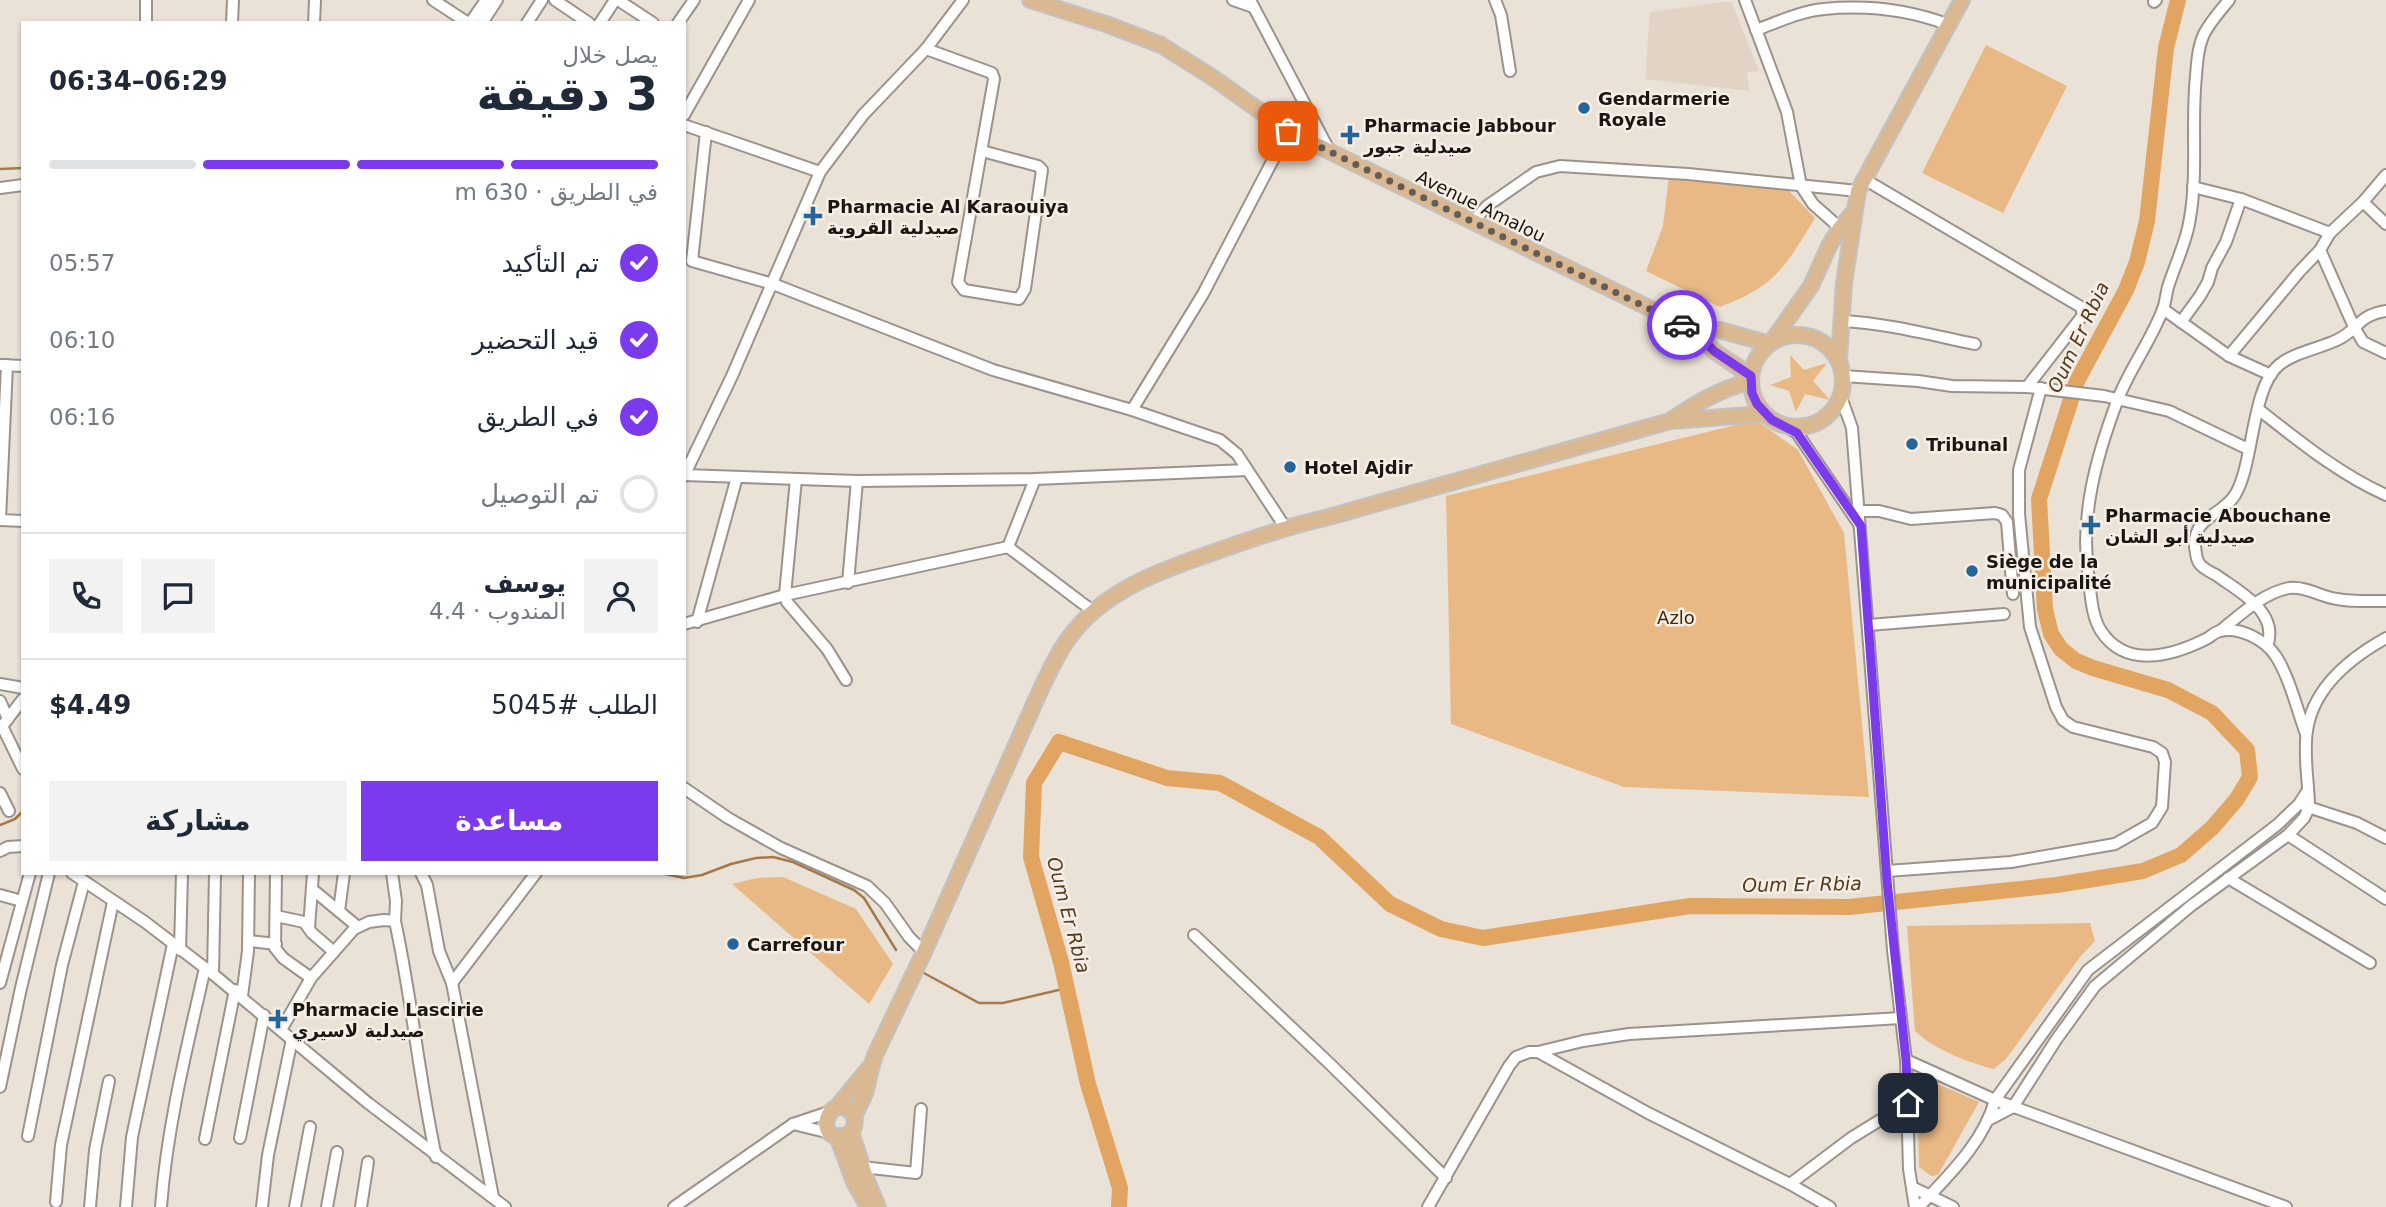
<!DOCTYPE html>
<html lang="ar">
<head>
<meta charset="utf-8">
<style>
	body { margin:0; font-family:"DejaVu Sans","Noto Sans Arabic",sans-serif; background:#f2f2f3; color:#1f2937; direction:rtl; height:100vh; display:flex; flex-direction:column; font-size:26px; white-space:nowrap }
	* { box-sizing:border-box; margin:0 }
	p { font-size:23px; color:#747a83 }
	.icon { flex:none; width:38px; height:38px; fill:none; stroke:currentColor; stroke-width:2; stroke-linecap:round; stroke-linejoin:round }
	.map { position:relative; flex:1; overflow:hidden; direction:ltr }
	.details { position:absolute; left:21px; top:21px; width:665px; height:854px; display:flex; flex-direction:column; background:#fff; border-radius:0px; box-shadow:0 2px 5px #0004; direction:rtl }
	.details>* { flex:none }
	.pin { position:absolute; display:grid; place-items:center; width:60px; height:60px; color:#fff; margin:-30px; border-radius:14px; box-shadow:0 4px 10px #0006 }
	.courier { position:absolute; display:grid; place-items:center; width:70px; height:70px; margin:-35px; border:5px solid #7c3aed; border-radius:50%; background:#fff; color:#222; box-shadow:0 2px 9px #0007 }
	.overview em { font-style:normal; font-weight:700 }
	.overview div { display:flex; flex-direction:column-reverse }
	.overview { display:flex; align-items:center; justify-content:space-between; height:119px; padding:0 28px }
	h1 { font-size:46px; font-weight:700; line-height:52px }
	.bar { display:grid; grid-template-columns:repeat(4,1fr); gap:10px 7px; align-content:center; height:84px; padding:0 28px }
	.bar i { height:9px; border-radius:5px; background:#e0e1e3 }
	.bar .current { background:#7c3aed }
	.bar p { grid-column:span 4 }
	.line { display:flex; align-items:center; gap:18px; padding:0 28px; border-top:2px solid #e0e1e3 }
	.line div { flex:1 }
	.round { display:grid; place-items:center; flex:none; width:74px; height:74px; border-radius:0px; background:#f2f2f3 }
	ol { padding:0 28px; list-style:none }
	li { display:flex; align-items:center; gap:21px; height:77px }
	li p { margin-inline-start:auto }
	li .icon { padding:7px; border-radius:50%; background:#7c3aed; color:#fff; stroke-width:4 }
	li:last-child { color:#747a83 }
	li i { width:38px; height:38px; border:4px solid #e0e1e3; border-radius:50% }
	.button { display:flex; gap:14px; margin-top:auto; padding:14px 28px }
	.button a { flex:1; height:80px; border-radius:0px; background:#7c3aed; color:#fff; font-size:28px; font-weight:700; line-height:80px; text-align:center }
	.button a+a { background:#f2f2f3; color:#1f2937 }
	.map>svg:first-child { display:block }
</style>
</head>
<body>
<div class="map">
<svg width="2386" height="1207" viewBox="0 0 2386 1207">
	<rect width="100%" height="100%" fill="#eae1d7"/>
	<!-- built -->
	<path fill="#e2d4c5" d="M1731,1l28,70 -12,1 2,19 -104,-12 5,-67z"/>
	<!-- green -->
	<g fill="#e9b985">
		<path d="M1986,45l81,41 -64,127 -81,-40z"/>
		<path d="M1669,176l118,13 28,29c-30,49 -39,68 -95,89l-74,-36 17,-45z"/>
		<path d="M1790,355l14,15 23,-7 -14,18 17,19 -25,-6 -9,18 -7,-21 -19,-6 21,-8z"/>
		<path d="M1756,420l42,30 46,83 25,264 -245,-10 -173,-63 -5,-228z"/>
		<path d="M783,877l73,32 37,55 -24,40 -137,-120 25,-6z"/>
		<path d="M2090,923l5,18 -15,16 -74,102 -12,10c-27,-7 -59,-19 -79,-38l-8,-105z"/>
		<path d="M1917,1075l62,27 -41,73 -7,1 -12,-9z"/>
	</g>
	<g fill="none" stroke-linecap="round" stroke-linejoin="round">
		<!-- stream -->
		<g stroke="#a57a4a" stroke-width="2.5">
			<path d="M0,169l23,-1"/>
			<path d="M0,825l15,-6 8,-8"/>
			<path d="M661,873l23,5 18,-3 29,-11 25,-6 17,-1 20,5 61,28 10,8 32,52"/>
			<path d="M922,972l57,31h24l64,-15"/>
		</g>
		<!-- river -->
		<path stroke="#e1a561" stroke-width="16" d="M1119,1207l1,-19 -32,-104 -27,-122 -30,-105 3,-74 25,-41 108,36 53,5 99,54 71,67 51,25 42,9 207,-32 159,1 208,-22 86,-14 38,-16 31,-27 25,-29 13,-22 -3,-27 -35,-37 -44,-23 -75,-22 -17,-7 -15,-12 -10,-15 -6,-25 -6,-110 38,-118 49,-91 11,-28 10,-41 19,-173 12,-48"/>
		<defs>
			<g id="minor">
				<path d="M433,0l35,23"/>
				<path d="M555,0l34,23"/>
				<path d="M618,0l35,23"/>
				<path d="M1233,0l20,7"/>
				<path d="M1250,0l79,150"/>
				<path d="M1495,0l6,15 9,56"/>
				<path d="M1745,0l42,112 14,74 12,18 27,24"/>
				<path d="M2229,0c-9,11 -19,22 -25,34 -6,13 -7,28 -8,42 -5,47 2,96 -6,142 -3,23 -14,44 -21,66 -3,8 -3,17 -6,25 -12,32 -33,59 -45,90 -22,58 -39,119 -29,181 2,17 3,37 12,51 25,38 71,25 105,8 4,-2 9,-7 14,-8 19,-5 45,9 55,24 13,18 23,57 31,79"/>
				<path d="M2154,2l2,-2"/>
				<path d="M146,23v-23"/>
				<path d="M232,23l1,-23"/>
				<path d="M314,23l1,-23"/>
				<path d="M470,23l16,-23"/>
				<path d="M482,23l15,-23"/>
				<path d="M527,23l15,-23"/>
				<path d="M600,23l15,-23"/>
				<path d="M678,23l16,-23"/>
				<path d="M1756,30c22,-8 45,-19 68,-21 42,-4 86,1 125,16"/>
				<path d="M926,49l66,24 2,6 -36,203 6,8 55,9 6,-10 17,-119 -4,-4 -56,-15"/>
				<path d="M684,115l65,-115"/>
				<path d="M684,125l136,47"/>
				<path d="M706,132l-14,129 81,23 220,86 139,40 88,30 17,14 48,73"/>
				<path d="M1864,179l217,128 2,8 -56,72"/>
				<path d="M2193,187l48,12 89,34"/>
				<path d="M0,188l23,-3"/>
				<path d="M2363,202l23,22"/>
				<path d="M1472,223l15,-17 49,-34 24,-6 128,8 170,17"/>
				<path d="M2320,250l34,77 9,15 23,11"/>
				<path d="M2163,309l66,47 42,19"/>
				<path d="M1841,321c45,2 90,14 134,23"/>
				<path d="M2181,322l19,-26 8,-14 4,-14 14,-26 15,-43"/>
				<path d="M2229,356l70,-84 21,-22 10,-17 33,-31 23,-27"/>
				<path d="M1,365l22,1"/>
				<path d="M7,365l-7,155 23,1"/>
				<path d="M1843,376l75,5 34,5 75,1 77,9 65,15 79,38"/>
				<path d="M1841,397l11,31 41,522 13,110 3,109 6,38"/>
				<path d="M2258,409c41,32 81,65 128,86"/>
				<path d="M1132,410l71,-116 85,-163"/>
				<path d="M1781,424l16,9 62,91"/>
				<path d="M684,475l173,6 178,-2 212,-9"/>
				<path d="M684,476l48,-100 88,-204 43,-57 63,-66 37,-49"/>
				<path d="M796,479l-11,116 2,7 40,47 19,31"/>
				<path d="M1035,479l-27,68 86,65"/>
				<path d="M1859,511h20l32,8 84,-6 7,2 5,7 6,72"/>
				<path d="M848,583l9,-102"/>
				<path d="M697,622l40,-145"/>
				<path d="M684,624l101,-29 223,-48"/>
				<path d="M1869,625l135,-11"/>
				<path d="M2220,631c20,-16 43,-38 69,-43 17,-2 32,9 48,11 16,3 33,2 49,2"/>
				<path d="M2267,646c13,-34 -29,-55 -51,-71 -6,-3 -14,-7 -17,-12 -3,-4 -3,-11 -4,-16 -2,-31 27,-31 40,-52 19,-31 16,-107 44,-130 16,-13 39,-16 58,-25 22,-10 19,-24 49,-29"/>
				<path d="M0,684l23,4"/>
				<path d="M0,701l8,18"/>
				<path d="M2,726l21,43"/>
				<path d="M0,729l23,-30"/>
				<path d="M684,788l44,30 53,30 86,38 18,17 24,34 15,15"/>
				<path d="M0,793l9,18"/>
				<path d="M2305,806l52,17 29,15"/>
				<path d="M2288,835l98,64"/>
				<path d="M0,851l8,-4 15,-1"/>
				<path d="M1887,871l124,-9 104,-18 37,-21 10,-16 3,-45 -3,-9 -9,-6 -80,-20 -10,-7 -7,-13 -26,-80 -11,-113v-44l22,-82"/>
				<path d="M72,873l73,49 68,52 155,129 137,104"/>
				<path d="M276,873l-1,75 8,10 28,20"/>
				<path d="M392,873l4,28 -1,20"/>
				<path d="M421,873l6,12 12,66 13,32 41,214"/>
				<path d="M2228,878l142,85"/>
				<path d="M312,889l46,38"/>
				<path d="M0,895l22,6"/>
				<path d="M339,911l5,-38"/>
				<path d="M276,916l28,6 8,11 22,19"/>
				<path d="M309,928l4,-55"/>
				<path d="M1194,935l137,130 115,113"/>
				<path d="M249,941l27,3"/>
				<path d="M180,950l2,-77"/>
				<path d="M213,974l2,-101"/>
				<path d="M0,983l30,-110"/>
				<path d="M452,983l84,-110"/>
				<path d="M242,996l6,-45 1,-78"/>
				<path d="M281,1030l30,-52 43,-49 15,-7 15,-2 11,1c17,78 24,158 41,236"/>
				<path d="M1538,1052l45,-11 46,-7 272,-16"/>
				<path d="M1906,1060l89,40 291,107"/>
				<path d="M0,1087l21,-99 28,-115"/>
				<path d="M1990,1119l23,-12 43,-67 39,-54 97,-81 96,-70 16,-17 5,-10c0,-25 -6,-52 -2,-77 6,-44 43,-73 79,-93"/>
				<path d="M793,1124l37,9"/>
				<path d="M28,1136l34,-171 22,-83"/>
				<path d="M240,1138l24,-123"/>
				<path d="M205,1139l30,-149"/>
				<path d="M862,1167l54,6 5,-64"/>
				<path d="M1790,1184l61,-46 57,-35"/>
				<path d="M1912,1187l41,20"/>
				<path d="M56,1202l5,-57 52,-243"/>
				<path d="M90,1207l5,-57 14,-69"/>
				<path d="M126,1207l6,-70 41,-193"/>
				<path d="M161,1207c6,-81 26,-160 44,-239"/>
				<path d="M262,1207l6,-52 24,-116"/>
				<path d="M295,1207l15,-80"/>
				<path d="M327,1207l10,-55"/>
				<path d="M361,1207l7,-45"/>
				<path d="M674,1207l119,-83 36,-12"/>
				<path d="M1428,1207l81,-141 7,-9 13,-5h9l110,61 142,71 40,23"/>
				<path d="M1919,1207c29,-31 65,-65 76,-107l93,-130 189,-145 22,-21 9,-14"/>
			</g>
			<g id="major">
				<path d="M1030,0l76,24 55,21 51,32 76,54 406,199 20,21 37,25"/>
				<path d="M1694,330h26l50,14"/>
				<circle cx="1797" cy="381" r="46"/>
				<path d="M1772,341l39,-55 18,-40 11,-18 13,-15"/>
				<path d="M1839,360l5,-77 14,-92 104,-191"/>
				<path d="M1671,420c26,-17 49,-31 80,-39"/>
				<path d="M836,1108l33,-40"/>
				<path d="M855,1117c-23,-33 -44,23 -13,19 3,0 7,-2 10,-5 4,-5 2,-10 3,-15 2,-9 9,-17 11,-26 3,-13 5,-25 10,-37l48,-101 116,-261c10,-21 20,-43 35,-61 37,-44 95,-63 148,-81 34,-12 67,-23 102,-31l345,-97 94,-7"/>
				<path d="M851,1132l16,49 11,26"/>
				<path d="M837,1136l17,46 14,25"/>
			</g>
		</defs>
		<!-- minor casing -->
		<use href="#minor" stroke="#9b938b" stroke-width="14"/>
		<!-- major casing -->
		<use href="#major" stroke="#c3c2c2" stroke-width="18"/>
		<!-- minor -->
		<use href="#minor" stroke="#fff" stroke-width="10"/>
		<!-- major -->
		<use href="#major" stroke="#dab891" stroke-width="14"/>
	</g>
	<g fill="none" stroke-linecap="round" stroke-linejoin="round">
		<!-- done -->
		<path stroke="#635d58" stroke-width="7" stroke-dasharray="0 12.6" d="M1288,131l394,194"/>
		<!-- route -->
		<path stroke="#7c3aed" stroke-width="9" d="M1682,325l12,5 20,21 37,25 1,17 5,11 15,16 25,13 64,93 26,355 19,179 2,43"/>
	</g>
	<!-- markers -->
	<g fill="#26659b" stroke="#f7eee5" stroke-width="2.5">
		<circle cx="1584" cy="108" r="7"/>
		<path d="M1346.5 124.5h7v7h7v7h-7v7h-7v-7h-7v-7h7z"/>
		<path d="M809.5 205.5h7v7h7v7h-7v7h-7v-7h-7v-7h7z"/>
		<circle cx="1912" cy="444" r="7"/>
		<circle cx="1290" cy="467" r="7"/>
		<path d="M2087.5 514.5h7v7h7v7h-7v7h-7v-7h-7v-7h7z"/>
		<circle cx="1972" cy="571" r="7"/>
		<circle cx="733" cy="944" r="7"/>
		<path d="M274.5 1008.5h7v7h7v7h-7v7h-7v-7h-7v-7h7z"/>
	</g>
	<g text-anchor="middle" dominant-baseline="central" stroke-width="5" stroke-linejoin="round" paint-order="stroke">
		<!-- poi labels -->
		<g font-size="18" font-weight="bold" fill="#1a1613" stroke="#f7eee5" text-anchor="start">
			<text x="1598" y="98">Gendarmerie<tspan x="1598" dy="21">Royale</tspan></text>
			<text x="1364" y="125">Pharmacie Jabbour<tspan x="1364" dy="21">صيدلية جبور</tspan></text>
			<text x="827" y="206">Pharmacie Al Karaouiya<tspan x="827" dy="21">صيدلية القروية</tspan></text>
			<text x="1926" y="444">Tribunal</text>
			<text x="1304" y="467">Hotel Ajdir</text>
			<text x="2105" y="515">Pharmacie Abouchane<tspan x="2105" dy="21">صيدلية أبو الشان</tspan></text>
			<text x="1986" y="561">Siège de la<tspan x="1986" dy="21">municipalité</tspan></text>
			<text x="747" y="944">Carrefour</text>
			<text x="292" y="1009">Pharmacie Lascirie<tspan x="292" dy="21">صيدلية لاسيري</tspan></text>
		</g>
		<!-- street labels -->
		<g font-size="18" fill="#1a1613" stroke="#f7eee5">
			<text transform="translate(1481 206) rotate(26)">Avenue Amalou</text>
		</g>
		<!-- park labels -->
		<g font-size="18" fill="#3e2607" stroke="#f7eee5">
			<text x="1676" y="617">Azlo</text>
		</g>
		<!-- water labels -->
		<g font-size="19" font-style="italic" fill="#543b1e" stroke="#f7eee5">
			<text transform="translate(2078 337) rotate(-65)">Oum Er Rbia</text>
			<text transform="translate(1802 884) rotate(-1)">Oum Er Rbia</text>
			<text transform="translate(1069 915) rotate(75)">Oum Er Rbia</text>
		</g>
	</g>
</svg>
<div class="pin" style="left:1288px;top:131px;background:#ea580c"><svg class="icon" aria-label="bag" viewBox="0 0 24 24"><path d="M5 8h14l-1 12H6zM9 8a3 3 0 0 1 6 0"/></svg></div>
<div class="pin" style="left:1908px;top:1103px;background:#1f2937"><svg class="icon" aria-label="home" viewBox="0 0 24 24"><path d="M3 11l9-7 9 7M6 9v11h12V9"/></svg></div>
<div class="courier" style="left:1682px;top:325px"><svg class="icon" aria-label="car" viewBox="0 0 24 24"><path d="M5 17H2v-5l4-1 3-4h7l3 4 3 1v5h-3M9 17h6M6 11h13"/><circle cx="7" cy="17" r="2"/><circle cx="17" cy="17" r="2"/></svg></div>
<section class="details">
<div class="overview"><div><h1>3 دقيقة</h1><p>يصل خلال</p></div><em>06:29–06:34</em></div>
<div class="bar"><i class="current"></i><i class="current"></i><i class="current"></i><i></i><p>في الطريق · 630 m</p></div>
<ol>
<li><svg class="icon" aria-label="check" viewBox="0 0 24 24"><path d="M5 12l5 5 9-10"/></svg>تم التأكيد<p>05:57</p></li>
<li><svg class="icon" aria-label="check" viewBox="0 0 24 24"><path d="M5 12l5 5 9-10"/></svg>قيد التحضير<p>06:10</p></li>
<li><svg class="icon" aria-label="check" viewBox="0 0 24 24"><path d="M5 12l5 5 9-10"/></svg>في الطريق<p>06:16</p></li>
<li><i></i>تم التوصيل</li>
</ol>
<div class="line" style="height:126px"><a class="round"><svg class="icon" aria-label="person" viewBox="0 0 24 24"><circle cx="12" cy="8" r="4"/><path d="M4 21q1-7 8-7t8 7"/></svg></a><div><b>يوسف</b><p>المندوب · 4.4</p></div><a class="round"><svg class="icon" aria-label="chat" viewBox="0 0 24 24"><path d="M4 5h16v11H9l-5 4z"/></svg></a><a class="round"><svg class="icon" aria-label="phone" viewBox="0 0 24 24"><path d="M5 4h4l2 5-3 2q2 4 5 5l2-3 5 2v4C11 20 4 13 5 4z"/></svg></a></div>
<div class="line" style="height:91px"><div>الطلب #5045</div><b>$4.49</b></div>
<div class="button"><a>مساعدة</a><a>مشاركة</a></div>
</section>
</div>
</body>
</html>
